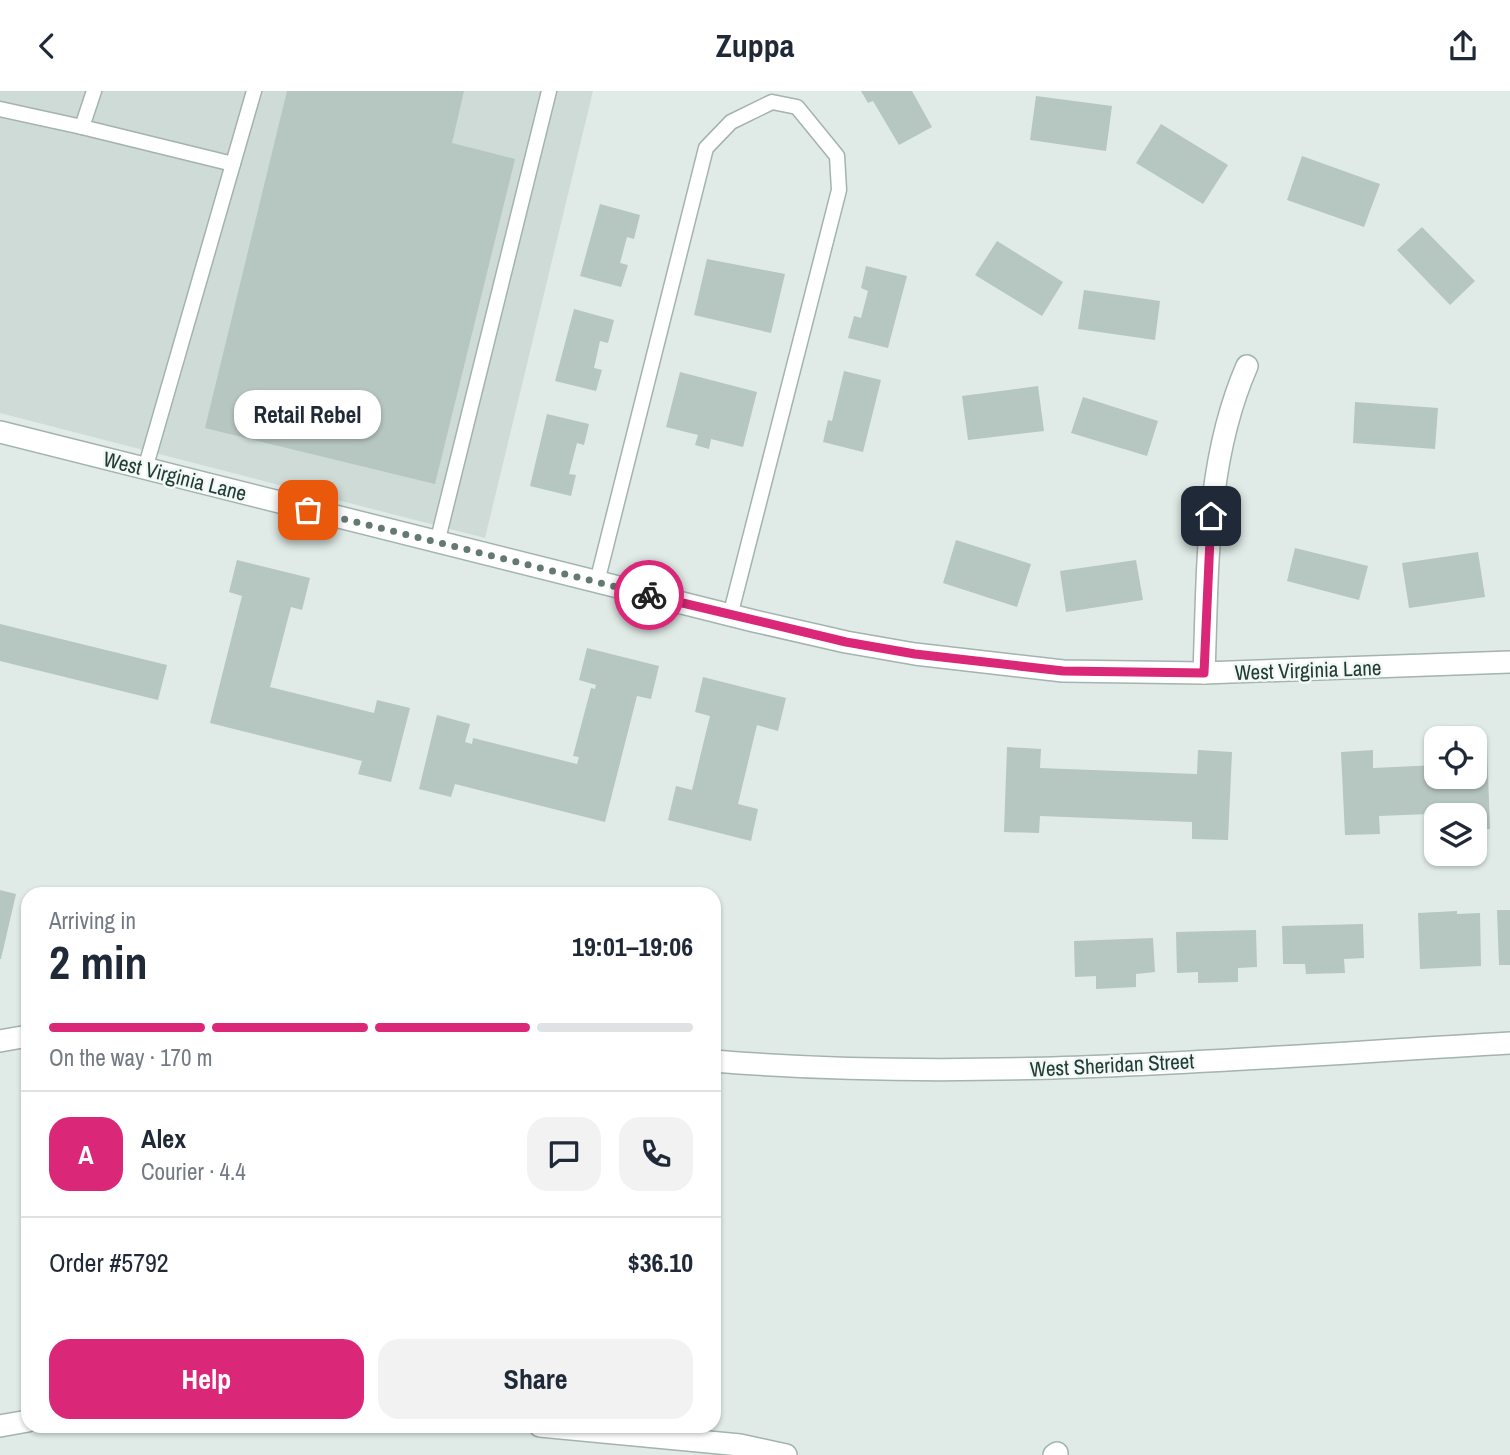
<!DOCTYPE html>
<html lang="en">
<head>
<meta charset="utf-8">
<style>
	body { margin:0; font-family:"Archivo Narrow",sans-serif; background:#f2f2f3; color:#1f2937; height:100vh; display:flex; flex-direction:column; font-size:26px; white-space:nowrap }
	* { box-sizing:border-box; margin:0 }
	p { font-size:23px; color:#747a83 }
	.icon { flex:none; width:38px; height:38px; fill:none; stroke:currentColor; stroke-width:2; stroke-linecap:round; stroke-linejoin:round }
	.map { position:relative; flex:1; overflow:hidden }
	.details { position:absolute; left:21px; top:796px; width:700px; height:546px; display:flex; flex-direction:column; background:#fff; border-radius:21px; box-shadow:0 2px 5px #0004 }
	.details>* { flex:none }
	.controls { position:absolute; left:1424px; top:635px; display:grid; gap:14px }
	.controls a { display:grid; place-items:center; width:63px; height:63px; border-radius:14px; background:#fff; box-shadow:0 2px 5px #0004; font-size:35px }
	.pin { position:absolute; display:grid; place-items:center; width:60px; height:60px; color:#fff; margin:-30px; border-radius:14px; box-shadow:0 4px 10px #0006 }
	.courier { position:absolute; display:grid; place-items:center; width:70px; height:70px; margin:-35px; border:5px solid #db2777; border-radius:50%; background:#fff; color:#222; box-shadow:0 2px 9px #0007 }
	.bubble { position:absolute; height:49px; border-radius:21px; background:#fff; box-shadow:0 2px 5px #0004; font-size:23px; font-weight:800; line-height:49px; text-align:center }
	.head em { font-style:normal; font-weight:800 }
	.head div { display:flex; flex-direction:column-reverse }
	.head { display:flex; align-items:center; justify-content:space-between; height:119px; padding:0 28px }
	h1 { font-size:46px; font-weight:800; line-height:52px }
	.bar { display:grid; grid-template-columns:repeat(4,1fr); gap:10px 7px; align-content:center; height:84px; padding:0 28px }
	.bar i { height:9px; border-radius:5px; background:#e0e1e3 }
	.bar .on { background:#db2777 }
	.bar p { grid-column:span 4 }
	.line { display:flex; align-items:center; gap:18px; padding:0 28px; border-top:2px solid #e0e1e3 }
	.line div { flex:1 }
	.round { display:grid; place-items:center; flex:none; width:74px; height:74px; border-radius:21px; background:#f2f2f3 }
	.primary-button { display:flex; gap:14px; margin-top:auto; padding:14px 28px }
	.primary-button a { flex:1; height:80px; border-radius:21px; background:#db2777; color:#fff; font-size:28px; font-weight:800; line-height:80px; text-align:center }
	.primary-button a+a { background:#f2f2f3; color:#1f2937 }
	header { display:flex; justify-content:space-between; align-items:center; height:91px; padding:0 28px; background:#fff; font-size:32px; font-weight:800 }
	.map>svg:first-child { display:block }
</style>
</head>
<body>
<header><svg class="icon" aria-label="back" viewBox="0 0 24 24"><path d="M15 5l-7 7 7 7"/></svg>Zuppa<svg class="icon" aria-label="share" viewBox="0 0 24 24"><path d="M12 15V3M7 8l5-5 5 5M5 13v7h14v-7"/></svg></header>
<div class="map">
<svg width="1510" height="1364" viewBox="0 0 1510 1364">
	<rect width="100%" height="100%" fill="#e0ebe7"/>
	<!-- built -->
	<path fill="#cedbd6" d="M0,0h593l-108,447 -485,-125z"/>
	<!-- building -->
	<g fill="#b6c6c0">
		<path d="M287,0h177l-12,52 63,16 -80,325 -230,-56z"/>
		<path d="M861,0h51l20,36 -33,18 -26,-44 -5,2z"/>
		<path d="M1036,5l76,10 -6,45 -76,-11z"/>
		<path d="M1161,33l67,41 -25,39 -67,-41z"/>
		<path d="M1302,65l78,28 -16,43 -77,-27z"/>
		<path d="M600,113l40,11 -6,24 -7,-2 -7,26 8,2 -7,22 -41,-11z"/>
		<path d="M1422,136l53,54 -25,24 -53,-55z"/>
		<path d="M997,150l66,41 -21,34 -67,-41z"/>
		<path d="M707,168l78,15 -14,59 -77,-18z"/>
		<path d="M866,175l41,10 -19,72 -40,-10 6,-22 7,2 7,-27 -7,-3z"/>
		<path d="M1084,199l76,11 -5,39 -77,-11z"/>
		<path d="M574,218l40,11 -6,23 -8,-2 -6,27 8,2 -6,21 -41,-10z"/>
		<path d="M844,280l37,9 -18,72 -40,-10 5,-22 4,1z"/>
		<path d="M680,281l77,20 -14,55 -32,-8 -2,10 -14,-4 3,-10 -32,-8z"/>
		<path d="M1038,295l6,45 -76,9 -6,-44z"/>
		<path d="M1083,306l75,24 -11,35 -76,-23z"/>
		<path d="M1355,311l83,6 -3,41 -82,-6z"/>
		<path d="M547,323l42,10 -5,21 -7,-2 -8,31 7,1 -5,21 -41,-10z"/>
		<path d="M956,449l75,24 -14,43 -74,-24z"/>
		<path d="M1295,457l73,18 -9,34 -72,-19z"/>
		<path d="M1478,461l7,45 -76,11 -7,-45z"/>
		<path d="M237,469l73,18 -8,32 -11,-3 -21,80 104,26 3,-13 33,8 -19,74 -33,-8 4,-13 -152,-38 32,-127 -13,-4z"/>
		<path d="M1136,469l7,40 -77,12 -6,-41z"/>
		<path d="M0,533l167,41 -9,35 -158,-39z"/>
		<path d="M587,557l72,18 -8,33 -14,-3 -32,126 -150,-38 -4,13 -32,-8 18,-74 33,9 -5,18 7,2 1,-6 104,26 2,-7 -6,-1 18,-68 4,1 1,-4 -17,-5z"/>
		<path d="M703,586l83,21 -8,33 -21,-6 -19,79 20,5 -7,32 -83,-21 8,-34 16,4 18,-74 -15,-4z"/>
		<path d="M1475,655h12l3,83 -15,1v-15h-21v-2l-75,3 1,18 -35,1 -4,-83 32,-2v18l64,-3v12h38z"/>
		<path d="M1007,656l34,2 -1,19 157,6 1,-24 34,2 -4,88 -36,-1v-17l-152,-6 -1,17 -35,-1z"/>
		<path d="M0,799l16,4 -15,65h-1z"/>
		<path d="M1497,819h13v55h-11z"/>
		<path d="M1457,820v3l23,-1 1,53 -61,3 -2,-56z"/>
		<path d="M1363,833l1,34 -20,1 1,14 -39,1 -1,-10h-22l-1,-38z"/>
		<path d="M1256,839l1,37 -19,1v14l-40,1v-11l-21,1 -1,-41z"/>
		<path d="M1153,847l2,34 -19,2v13l-40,2v-13l-21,1 -1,-36z"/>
		<path d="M21,1027h7v49l-5,1z"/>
	</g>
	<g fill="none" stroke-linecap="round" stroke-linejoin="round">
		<defs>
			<g id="lane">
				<path d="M0,18l82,18 12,-36"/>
				<path d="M82,36l151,37"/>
				<path d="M145,378l109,-378"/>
				<path d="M437,452l112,-452"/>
				<path d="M597,491l109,-434 25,-26 41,-20 25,5 40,49 2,34 -109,426"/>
			</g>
			<g id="street">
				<path d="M0,341l754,189 92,21 69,12 148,17 141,2 306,-11"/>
				<path d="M1204,582c4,-103 1,-211 43,-307"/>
				<path d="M0,950l28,-5"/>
				<path d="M714,970c265,22 531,-3 796,-18"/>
				<path d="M0,1335l28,-5"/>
				<path d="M540,1335l200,19 46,10"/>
				<path d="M1054,1364l3,-2"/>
			</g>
		</defs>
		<!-- lane casing -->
		<use href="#lane" stroke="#a3b3ae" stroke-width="17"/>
		<!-- street casing -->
		<use href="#street" stroke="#a3b3ae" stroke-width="24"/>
		<!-- lane -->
		<use href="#lane" stroke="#fff" stroke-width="14"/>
		<!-- street -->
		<use href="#street" stroke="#fff" stroke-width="21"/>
	</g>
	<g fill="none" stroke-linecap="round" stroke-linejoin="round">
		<!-- done -->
		<path stroke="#647974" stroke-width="7" stroke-dasharray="0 12.6" d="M308,419l341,85"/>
		<!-- route -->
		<path stroke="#db2777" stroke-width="9" d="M649,504l197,47 69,12 148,17 141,2 7,-157"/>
	</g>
	<g text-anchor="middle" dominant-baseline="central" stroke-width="5" stroke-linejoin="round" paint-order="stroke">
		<!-- street labels -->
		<g font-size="21" fill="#213c36" stroke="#f1f8f5">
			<text transform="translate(175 385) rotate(14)">West Virginia Lane</text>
			<text transform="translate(1308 579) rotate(-2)">West Virginia Lane</text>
			<text transform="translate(1112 974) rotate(-3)">West Sheridan Street</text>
		</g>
	</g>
</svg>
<div class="controls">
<a><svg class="icon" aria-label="locate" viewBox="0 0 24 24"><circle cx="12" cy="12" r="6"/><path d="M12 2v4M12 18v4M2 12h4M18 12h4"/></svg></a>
<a><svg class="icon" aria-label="layers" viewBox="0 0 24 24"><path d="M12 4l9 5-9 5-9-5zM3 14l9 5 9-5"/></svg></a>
</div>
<div class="pin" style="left:308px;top:419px;background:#ea580c"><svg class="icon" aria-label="bag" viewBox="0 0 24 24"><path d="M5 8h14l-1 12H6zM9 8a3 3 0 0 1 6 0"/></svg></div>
<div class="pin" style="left:1211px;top:425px;background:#1f2937"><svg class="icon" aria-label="home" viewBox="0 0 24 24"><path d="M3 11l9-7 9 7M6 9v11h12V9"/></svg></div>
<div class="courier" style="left:649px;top:504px"><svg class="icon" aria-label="bike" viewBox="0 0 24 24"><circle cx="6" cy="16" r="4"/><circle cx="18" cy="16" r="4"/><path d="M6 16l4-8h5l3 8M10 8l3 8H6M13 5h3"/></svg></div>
<div class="bubble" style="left:234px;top:299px;width:147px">Retail Rebel</div>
<section class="details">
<div class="head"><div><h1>2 min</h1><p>Arriving in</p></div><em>19:01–19:06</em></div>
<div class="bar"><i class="on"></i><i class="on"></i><i class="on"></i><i></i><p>On the way · 170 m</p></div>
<div class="line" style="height:126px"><b class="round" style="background:#db2777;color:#fff">A</b><div><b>Alex</b><p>Courier · 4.4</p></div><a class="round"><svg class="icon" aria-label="chat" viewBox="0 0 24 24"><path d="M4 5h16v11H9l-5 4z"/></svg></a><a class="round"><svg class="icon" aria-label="phone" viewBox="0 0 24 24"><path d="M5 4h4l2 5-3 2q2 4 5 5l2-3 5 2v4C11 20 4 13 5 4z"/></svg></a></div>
<div class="line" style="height:91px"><div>Order #5792</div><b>$36.10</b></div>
<div class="primary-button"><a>Help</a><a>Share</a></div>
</section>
</div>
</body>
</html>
